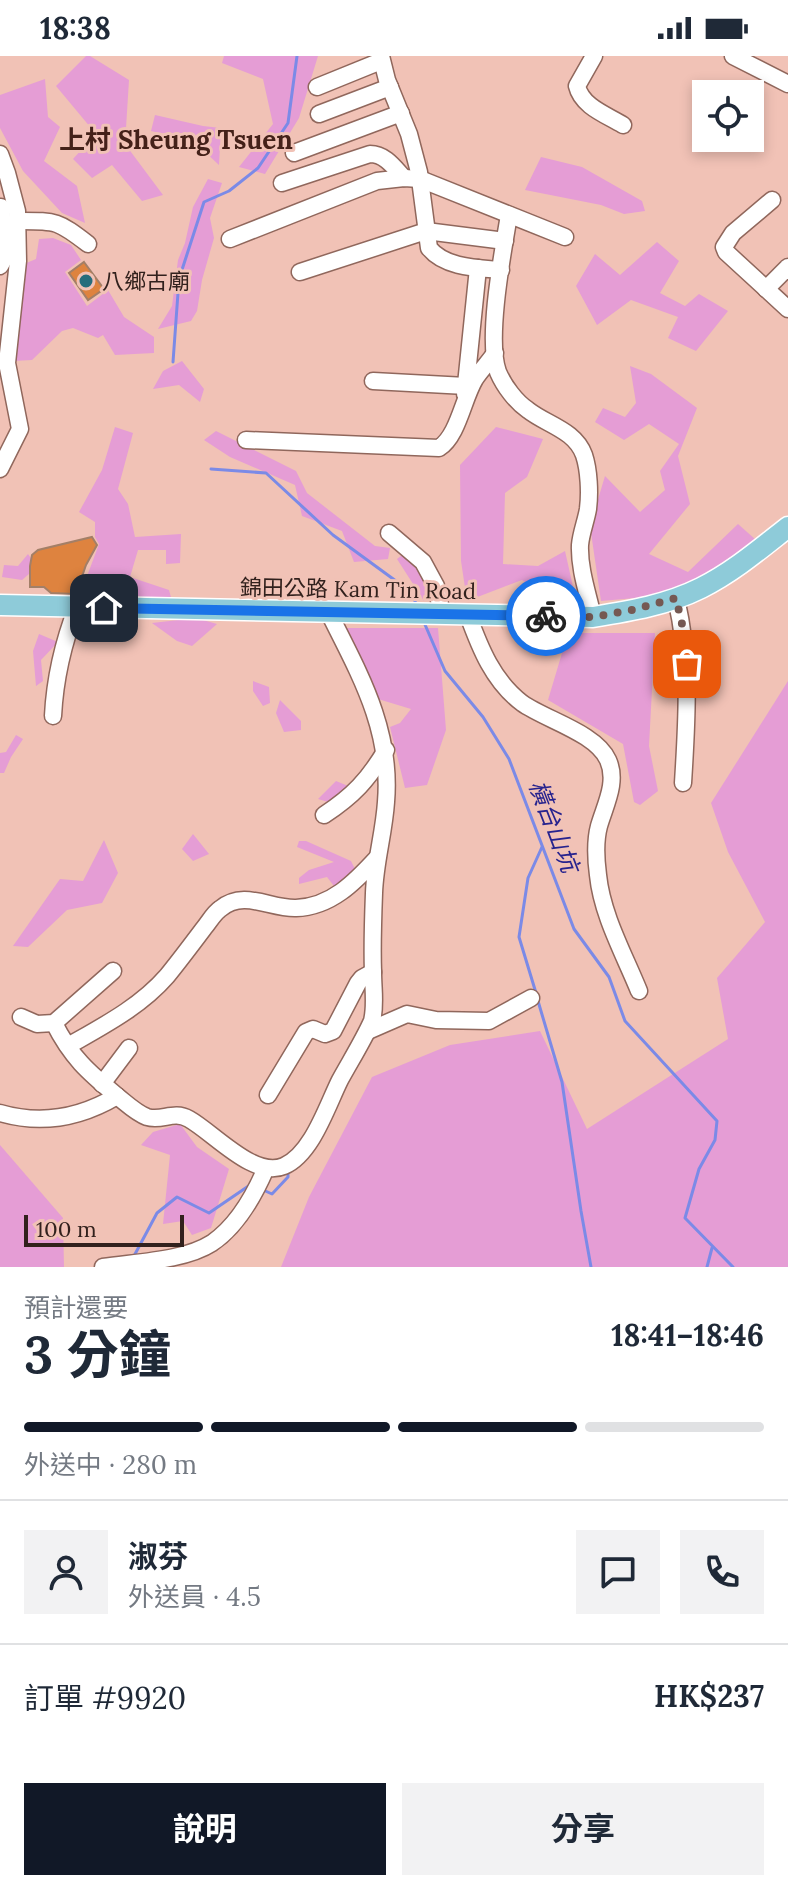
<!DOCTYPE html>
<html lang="zh-TW">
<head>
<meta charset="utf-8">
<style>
	body { margin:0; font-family:Lora,"Noto Sans TC",serif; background:#f2f2f3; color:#1f2937; height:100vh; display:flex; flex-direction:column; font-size:30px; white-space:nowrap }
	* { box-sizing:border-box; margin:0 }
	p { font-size:26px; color:#747a83 }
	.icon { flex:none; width:44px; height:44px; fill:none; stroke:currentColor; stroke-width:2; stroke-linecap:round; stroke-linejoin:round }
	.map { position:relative; height:1211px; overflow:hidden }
	.sheet { display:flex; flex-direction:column; background:#fff; flex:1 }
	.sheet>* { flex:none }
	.fabs { position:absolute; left:692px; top:24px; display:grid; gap:16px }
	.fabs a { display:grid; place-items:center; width:72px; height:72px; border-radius:0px; background:#fff; box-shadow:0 4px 12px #0003; font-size:40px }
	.scale { position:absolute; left:24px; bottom:20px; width:160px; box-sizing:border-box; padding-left:8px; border:4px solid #32211d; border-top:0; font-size:22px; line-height:28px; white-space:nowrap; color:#32211d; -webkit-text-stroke:6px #f1c2b6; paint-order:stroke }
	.pin { position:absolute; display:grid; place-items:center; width:68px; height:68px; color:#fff; margin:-34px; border-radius:16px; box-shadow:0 4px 12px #0006 }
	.courier { position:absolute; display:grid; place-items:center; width:80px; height:80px; margin:-40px; border:6px solid #1a73e8; border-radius:50%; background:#fff; color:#222; box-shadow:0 2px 10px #0007 }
	.summary em { font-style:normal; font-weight:700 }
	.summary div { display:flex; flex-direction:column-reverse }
	.summary { display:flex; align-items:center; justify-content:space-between; height:136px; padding:0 24px }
	h1 { font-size:52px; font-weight:700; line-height:60px }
	.bar { display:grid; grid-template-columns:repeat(4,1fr); gap:12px 8px; align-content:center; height:96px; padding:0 24px }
	.bar i { height:10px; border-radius:6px; background:#e0e1e3 }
	.bar .active { background:#111827 }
	.bar p { grid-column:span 4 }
	.line { display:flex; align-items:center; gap:20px; padding:0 24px; border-top:2px solid #e0e1e3 }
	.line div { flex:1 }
	.round { display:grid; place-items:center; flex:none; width:84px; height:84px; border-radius:0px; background:#f2f2f3 }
	.cta { display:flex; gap:16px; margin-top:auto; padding:16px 24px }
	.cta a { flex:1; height:92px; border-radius:0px; background:#111827; color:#fff; font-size:32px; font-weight:700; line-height:92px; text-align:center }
	.cta a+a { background:#f2f2f3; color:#1f2937 }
	.status { display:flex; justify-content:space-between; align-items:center; height:56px; padding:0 40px; background:#fff; direction:ltr }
	.status svg { height:22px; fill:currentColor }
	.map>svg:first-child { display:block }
</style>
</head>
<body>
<div class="status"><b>18:38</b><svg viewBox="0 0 49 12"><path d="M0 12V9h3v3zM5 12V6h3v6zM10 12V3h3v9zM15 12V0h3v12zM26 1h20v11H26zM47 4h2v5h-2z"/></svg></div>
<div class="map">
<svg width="788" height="1211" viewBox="0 0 788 1211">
	<rect width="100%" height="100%" fill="#f1c2b6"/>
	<!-- green -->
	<g fill="#e59dd5">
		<path d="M86,0h4l39,24 -4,64 38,51 -21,6 -30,-36 -20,13 -19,-19 23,-25 -40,-48z"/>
		<path d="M224,0h94l-19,62 -34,56 -26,-7 34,-43 -10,-45 -41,-16z"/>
		<path d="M45,23l3,38 12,10 -16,34 33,25 8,37 -23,-10 -39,-42 -23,-43v-33z"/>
		<path d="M155,59l48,11 18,2 -2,37 -16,-15 -8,3 -11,-9 1,-5 -34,-8z"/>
		<path d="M541,101l41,10 60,34 3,10 -21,3 -23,-9 -76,-15z"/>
		<path d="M208,123l14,4 -12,35 4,20 -12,42 -5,31 -6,10 -33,8 14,-23 6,-46 7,-17 8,-36z"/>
		<path d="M53,182l18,7 10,15 -16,12 22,34 21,-16 16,27 30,20v16l-39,2 -12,-20 -5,3 -25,-10 -11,3 -30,29 -19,1 11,-97 12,-5 3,-20z"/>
		<path d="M657,186l22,19 -19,32 25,13 14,-12 29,17 -32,40 -28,-13 10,-21 -47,-17 -34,25 -21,-39 19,-32 25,21z"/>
		<path d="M182,305l22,28 -4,13 -21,-17 -26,4 10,-18z"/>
		<path d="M630,310l21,8 46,34 -19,48 12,48 -41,50 39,18 50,-48 18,16 -29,36 -58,19 -68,6 -11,-75 15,-50 35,36 25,-22 -5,-19 19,-27 -30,-20 -25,16 -29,-18 8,-14 22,9 11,-14z"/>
		<path d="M115,371l18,6 -15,56 10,15 7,33 46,-3 -1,29 -14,1v-14h-28l-8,27 39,13 3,11 -28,-2 -27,-14 -8,11 -29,-1 19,-51 -4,-7v-15l-16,-10 23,-42z"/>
		<path d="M496,371l47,12 -16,38 -22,16 -2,71 35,2 27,-15 11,49h-23l-31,-20 -55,21 -6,-40 -1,-96z"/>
		<path d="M216,375l80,40 11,22 68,53 15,2 -2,11 -34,3 -12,-31 -40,-15 -7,-31 -65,-28 -26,-17z"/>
		<path d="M410,493l22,45 -8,7 -27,-42z"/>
		<path d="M28,498l9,13 -15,13 -20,-3 2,-12 14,1z"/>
		<path d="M196,562l21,6 -25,22 -15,-5 -25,-18z"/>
		<path d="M346,572h92l8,102 -19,55 -22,3 -15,-61 10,-4 11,-14 -33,-10z"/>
		<path d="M568,577h87l-6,113 9,45 -18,14 -6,-3 -11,-58 -75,-44z"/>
		<path d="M39,578l19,8 -17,18 2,21 -7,5 -3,-35z"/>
		<path d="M253,625l16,6 1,16 -7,3 -10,-15z"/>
		<path d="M788,625v586h-507l28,-70 63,-120 78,-32 90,-14 47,98 141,-90 -11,-61 48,-56 -37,-70 -17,-49z"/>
		<path d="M280,644l21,21v9l-17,2 -8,-19z"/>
		<path d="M16,679l7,4 -12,18 -7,16h-4v-20l6,-1z"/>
		<path d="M336,725l17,7 -18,16 -17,-5z"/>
		<path d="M193,778l16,20 -16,7 -11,-12z"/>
		<path d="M104,784l14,33 -16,30 -35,7 -39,37 -15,-1 47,-67 23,2z"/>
		<path d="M299,785h7l45,20 5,10 -19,19 -10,-13 -28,7v-6l10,-8 25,-8 -37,-15z"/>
		<path d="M180,1068l17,23 32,22 -18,59 -19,7 -9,-14 -20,3 7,-69 -29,-10 12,-13z"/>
		<path d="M0,1089l63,73 1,49h-64z"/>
	</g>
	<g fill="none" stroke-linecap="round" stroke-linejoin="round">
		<!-- stream -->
		<g stroke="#7b8ae7" stroke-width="3">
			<path d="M173,306l6,-83 25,-77 25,-11 29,-23 30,-45 9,-67"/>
			<path d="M211,413l55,4 67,62 78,57 6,14"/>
			<path d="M423,564l22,51 38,46 26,42 65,170 35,48 16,44 92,100 -2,19 -16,29 -14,49 48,49"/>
			<path d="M536,937l-17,-56 9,-59 14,-31"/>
			<path d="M538,945l24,81 19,129 10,56"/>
			<path d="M261,1133l11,5 16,-17v-5"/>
			<path d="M134,1200l23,-43 20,-16 32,16 41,-28"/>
			<path d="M707,1211l5,-19"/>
		</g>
	</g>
	<!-- building -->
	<g fill="#de833f" stroke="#a37f67" stroke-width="2">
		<path d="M84,206l20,27 -16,11 -19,-27z"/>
		<path d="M92,481l5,8 -11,20 -10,29 -25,-1 -7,-6h-14v-21l2,-11 6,-5z"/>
	</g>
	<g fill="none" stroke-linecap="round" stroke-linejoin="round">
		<defs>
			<g id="minor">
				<path d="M381,0l6,24 22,54 10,38 10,76c16,20 49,20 72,22"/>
				<path d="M594,0l-17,30c5,21 30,29 46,39"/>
				<path d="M733,0l55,28"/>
				<path d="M317,31l64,-26"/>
				<path d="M319,58l71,-27"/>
				<path d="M294,97l107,-40"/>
				<path d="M0,98l7,19 10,38 1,50 -11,102 13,66 -20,40"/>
				<path d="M282,127l88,-29c15,0 24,13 34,24"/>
				<path d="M772,144l-39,33 -9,14 2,5 62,57"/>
				<path d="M509,159c-6,36 -23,124 -11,157 6,14 18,30 30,38 19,15 47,20 56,45 5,15 6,38 4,54 -2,12 -7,24 -8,36 -1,24 8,49 13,72"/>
				<path d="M17,165c39,0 40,-1 71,23"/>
				<path d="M230,183l147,-58 27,-3 16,1 145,58"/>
				<path d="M0,210l5,-9v-7l-4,-43"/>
				<path d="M300,216l126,-41 79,10"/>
				<path d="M766,233l22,-22"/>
				<path d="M373,325l93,5"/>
				<path d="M465,338l13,-126"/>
				<path d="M246,384l193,8c19,-12 24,-49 36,-69 6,-9 14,-17 20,-26"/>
				<path d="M389,477l34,29 13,24 6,28"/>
				<path d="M676,542c15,65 11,120 7,185"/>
				<path d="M468,559c12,33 25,66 54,88 24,17 74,30 86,57 10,22 -3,45 -9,66 -4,15 -3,34 -1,49 4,40 26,79 41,116"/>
				<path d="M53,660c2,-39 10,-73 24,-109"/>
				<path d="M324,759c29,-19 44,-35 62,-65"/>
				<path d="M21,961l16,7 17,-1 59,-52"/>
				<path d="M54,967c17,34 34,49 63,73 9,7 19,17 30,21 15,5 26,-7 42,2 25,14 65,60 95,47 28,-12 43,-60 56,-86 11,-20 23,-39 32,-59 4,-16 1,-32 1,-49 -1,-26 0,-53 1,-79 1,-31 10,-60 12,-91 6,-72 -26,-127 -57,-189"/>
				<path d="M368,975l39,-17 29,6 53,1 42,-23"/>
				<path d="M68,990c35,-20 72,-39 99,-70 13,-16 25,-32 37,-48 5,-6 10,-15 16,-19 24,-20 50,0 76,-1 35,-1 59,-26 81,-50"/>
				<path d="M102,1028l27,-36"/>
				<path d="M268,1039l38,-63 7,-3 12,5 8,-3 25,-48 4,-5 11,-6"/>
				<path d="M0,1057c41,12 80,5 117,-17"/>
				<path d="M103,1211c33,-5 81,-6 109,-24 25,-17 42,-47 54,-75"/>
			</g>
			<path id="major" d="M0,549l593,12c37,-6 74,-12 108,-29 32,-16 59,-39 87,-61"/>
		</defs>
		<!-- minor casing -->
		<use href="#minor" stroke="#90675c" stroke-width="19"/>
		<!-- major casing -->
		<use href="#major" stroke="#fff" stroke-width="23"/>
		<!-- minor -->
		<use href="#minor" stroke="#fff" stroke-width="16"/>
		<!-- major -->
		<use href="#major" stroke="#8ecbd9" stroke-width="20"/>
	</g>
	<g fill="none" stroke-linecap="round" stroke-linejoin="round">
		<!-- done -->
		<path stroke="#755953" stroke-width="8" stroke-dasharray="0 14.4" d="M546,560l47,1 39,-7 44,-12 6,26 5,40"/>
		<!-- route -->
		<path stroke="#1a73e8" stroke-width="10" d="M104,552l442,8"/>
	</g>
	<!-- markers -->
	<circle fill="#276d7c" stroke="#f1c2b6" stroke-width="3" cx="86" cy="225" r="8"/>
	<g text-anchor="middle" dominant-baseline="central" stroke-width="6" stroke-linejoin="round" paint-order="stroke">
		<!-- poi labels -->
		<g font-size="22" fill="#32211d" stroke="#f1c2b6" text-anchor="start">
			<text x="102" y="225">八鄉古廟</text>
		</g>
		<!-- street labels -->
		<g font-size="22" fill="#32211d" stroke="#f1c2b6">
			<text transform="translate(358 533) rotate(1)">錦田公路 Kam Tin Road</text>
		</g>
		<!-- water labels -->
		<g font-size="24" font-style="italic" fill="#27238e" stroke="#f1c2b6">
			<text transform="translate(554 770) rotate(69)">橫台山坑</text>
		</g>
		<!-- quarter labels -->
		<g font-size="26" font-weight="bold" fill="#442119" stroke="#f1c2b6">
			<text x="176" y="83">上村 Sheung Tsuen</text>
		</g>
	</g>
</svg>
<div class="fabs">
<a><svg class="icon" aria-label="locate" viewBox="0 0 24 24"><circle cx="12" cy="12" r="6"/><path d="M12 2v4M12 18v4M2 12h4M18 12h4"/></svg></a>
</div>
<div class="scale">100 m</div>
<div class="pin" style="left:687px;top:608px;background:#ea580c"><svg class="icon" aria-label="bag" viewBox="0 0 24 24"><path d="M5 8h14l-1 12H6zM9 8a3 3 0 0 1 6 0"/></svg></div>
<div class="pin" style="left:104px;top:552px;background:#1f2937"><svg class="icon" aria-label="home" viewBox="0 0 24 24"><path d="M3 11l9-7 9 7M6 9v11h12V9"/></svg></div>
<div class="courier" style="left:546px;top:560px"><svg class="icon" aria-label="bike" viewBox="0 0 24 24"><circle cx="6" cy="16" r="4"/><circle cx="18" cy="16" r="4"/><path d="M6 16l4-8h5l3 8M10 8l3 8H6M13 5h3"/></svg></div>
</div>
<section class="sheet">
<div class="summary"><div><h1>3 分鐘</h1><p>預計還要</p></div><em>18:41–18:46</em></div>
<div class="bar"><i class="active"></i><i class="active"></i><i class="active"></i><i></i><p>外送中 · 280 m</p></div>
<div class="line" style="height:144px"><a class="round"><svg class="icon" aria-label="person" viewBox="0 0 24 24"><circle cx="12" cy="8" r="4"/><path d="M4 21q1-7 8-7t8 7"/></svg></a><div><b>淑芬</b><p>外送員 · 4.5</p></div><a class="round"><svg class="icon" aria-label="chat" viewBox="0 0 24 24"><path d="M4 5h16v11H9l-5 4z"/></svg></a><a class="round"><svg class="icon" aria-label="phone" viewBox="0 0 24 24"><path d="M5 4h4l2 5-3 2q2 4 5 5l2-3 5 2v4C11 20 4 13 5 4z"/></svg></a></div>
<div class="line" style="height:104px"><div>訂單 #9920</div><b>HK$237</b></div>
<div class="cta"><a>說明</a><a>分享</a></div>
</section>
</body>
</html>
